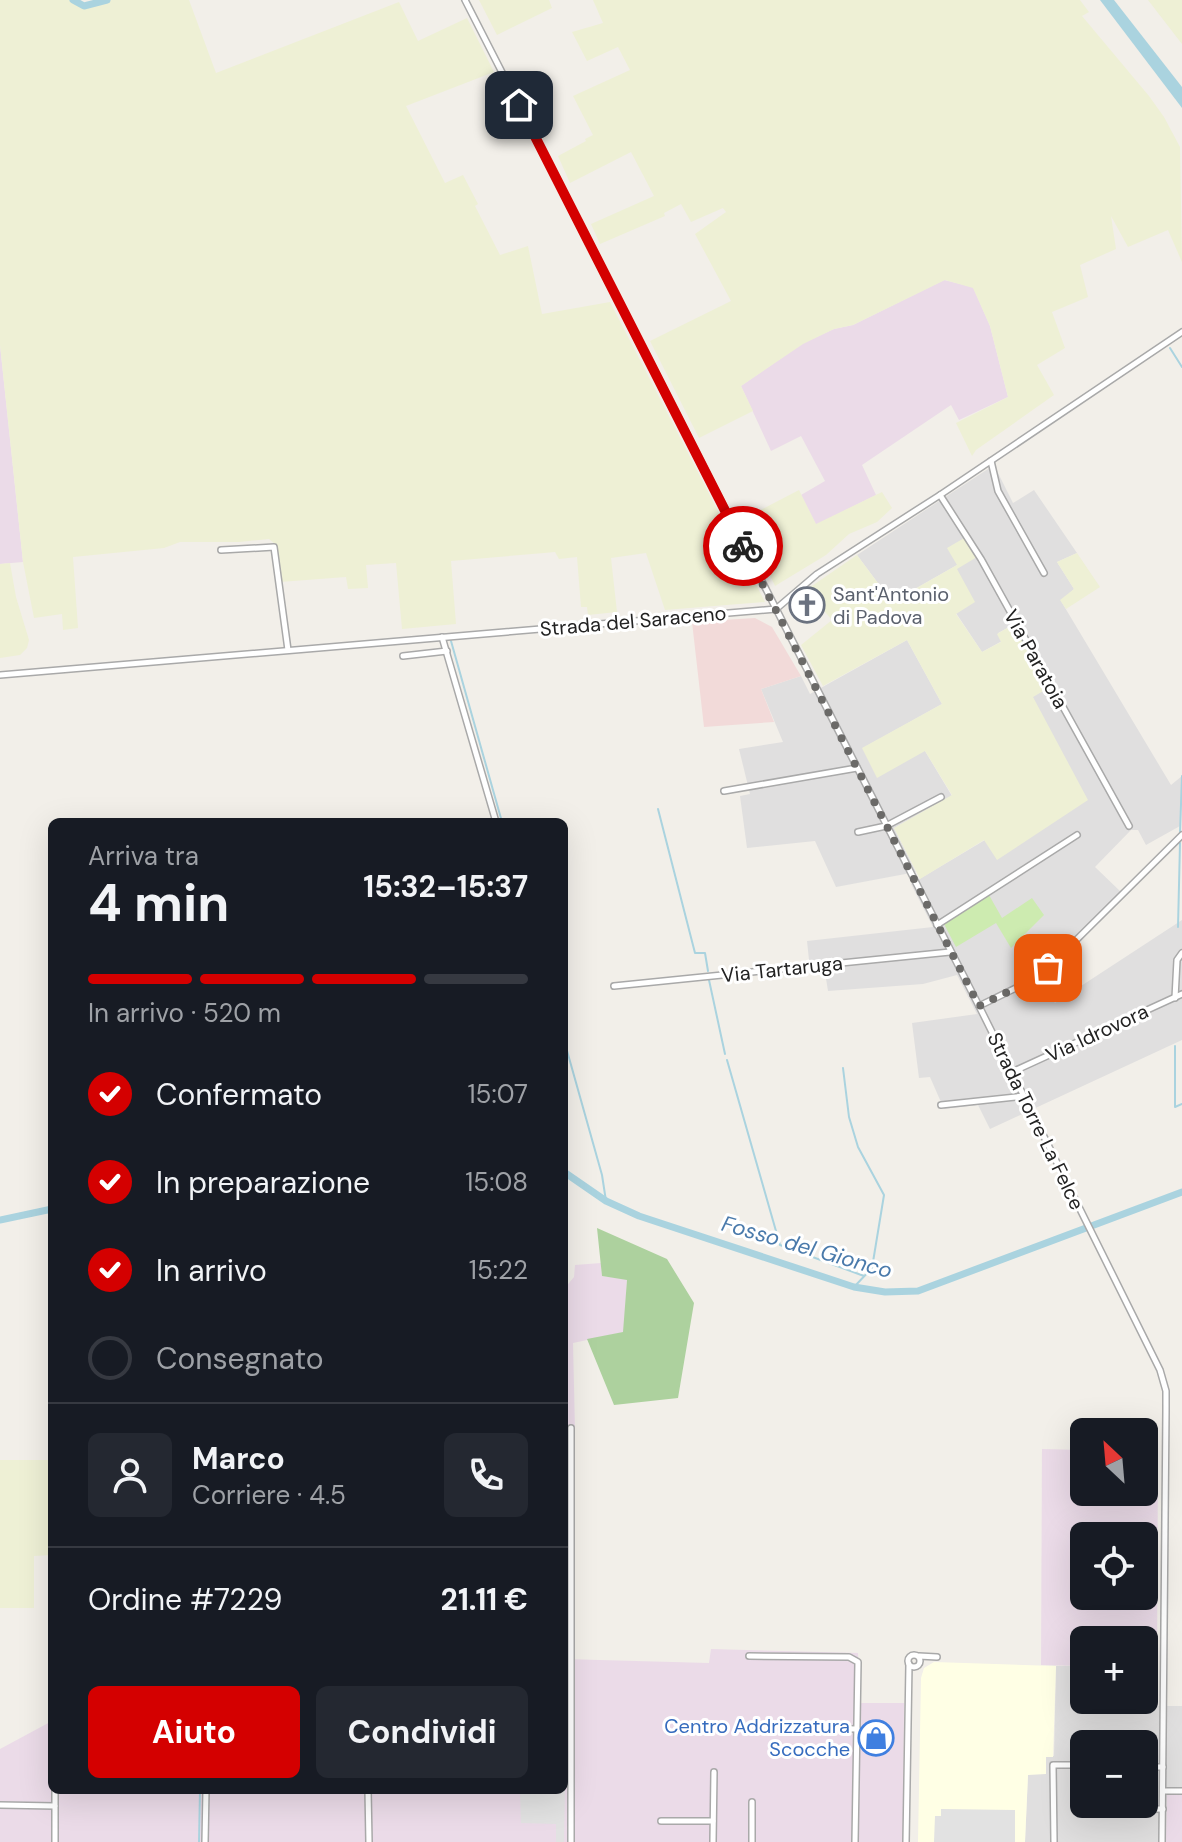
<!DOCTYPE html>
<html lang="it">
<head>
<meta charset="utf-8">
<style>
	body { margin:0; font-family:"DM Sans",sans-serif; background:#242831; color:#f1f3f6; height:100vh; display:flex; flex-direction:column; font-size:30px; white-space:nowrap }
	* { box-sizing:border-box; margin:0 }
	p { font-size:26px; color:#9ea1a6 }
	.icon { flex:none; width:44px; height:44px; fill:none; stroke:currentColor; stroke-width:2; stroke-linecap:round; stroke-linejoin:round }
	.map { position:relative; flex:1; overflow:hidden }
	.sheet { position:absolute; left:48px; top:818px; width:520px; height:976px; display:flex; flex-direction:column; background:#171b24; border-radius:12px; box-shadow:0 8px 32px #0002 }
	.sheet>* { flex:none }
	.needle { width:52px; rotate:334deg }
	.buttons { position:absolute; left:1070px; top:1418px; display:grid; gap:16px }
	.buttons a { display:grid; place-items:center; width:88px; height:88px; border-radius:12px; background:#171b24; box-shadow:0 8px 32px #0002; font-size:40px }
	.pin { position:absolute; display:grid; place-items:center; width:68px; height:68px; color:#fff; margin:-34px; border-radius:16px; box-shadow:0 4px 12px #0006 }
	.courier { position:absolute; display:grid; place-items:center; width:80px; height:80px; margin:-40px; border:6px solid #d40000; border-radius:50%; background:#fff; color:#222; box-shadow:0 2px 10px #0007 }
	.head em { font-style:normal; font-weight:700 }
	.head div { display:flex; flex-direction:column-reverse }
	.head { display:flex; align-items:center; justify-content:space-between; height:136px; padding:0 40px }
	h1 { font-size:52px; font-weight:700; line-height:60px }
	.bar { display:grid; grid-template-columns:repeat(4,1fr); gap:12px 8px; align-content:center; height:96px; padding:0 40px }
	.bar i { height:10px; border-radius:6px; background:#363941 }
	.bar .selected { background:#d40000 }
	.bar p { grid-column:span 4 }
	.line { display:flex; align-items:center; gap:20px; padding:0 40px; border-top:2px solid #363941 }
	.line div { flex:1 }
	.round { display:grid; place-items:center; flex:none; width:84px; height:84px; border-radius:12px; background:#242831 }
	ol { padding:0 40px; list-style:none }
	li { display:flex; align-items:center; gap:24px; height:88px }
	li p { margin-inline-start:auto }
	li .icon { padding:8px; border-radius:50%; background:#d40000; color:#fff; stroke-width:4 }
	li:last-child { color:#9ea1a6 }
	li i { width:44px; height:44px; border:4px solid #363941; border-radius:50% }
	.button { display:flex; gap:16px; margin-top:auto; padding:16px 40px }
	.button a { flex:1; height:92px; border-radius:12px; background:#d40000; color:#fff; font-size:32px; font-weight:700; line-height:92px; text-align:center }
	.button a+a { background:#242831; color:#f1f3f6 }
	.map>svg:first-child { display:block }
</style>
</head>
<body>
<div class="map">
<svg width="1182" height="1842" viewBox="0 0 1182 1842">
	<rect width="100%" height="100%" fill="#f2efe9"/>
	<!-- residential -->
	<g fill="#e0dfdf" fill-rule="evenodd">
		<path d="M994,465l19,38 21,-13 43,63 -20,9 17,27 -13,12 110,184 11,-9 -2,50 -34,19 -8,-15h-7l-36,37 26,25 -79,78 -9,5 22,28 127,-83v120l-192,89 -12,-24 -34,4 -14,-32 -11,1 -7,-55 65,-9 -20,-39 -34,9 -95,7 -5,-31h-14l-2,-19 126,-14 -22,-43 74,-44 12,19 35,-162 17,-10 -34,-63 -17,9 4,8 -20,11 -26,-39 1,-48 -65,37 -35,-47z"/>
		<path d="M907,640l35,64 -79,44 62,3 27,45 -58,32 22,44 -80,15 -21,-46 -68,7 -7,-52 10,-2 -11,-45 44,-7 -22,-53 40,-13 9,18z"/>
		<path d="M1056,1666h28v34h60v-33h13l1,39h24v81h-15l-1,55h-141l3,-67 18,-19h8zM1084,1744h60v60h-60z"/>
	</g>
	<!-- commercial -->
	<path fill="#f2dad9" d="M755,618l17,9 29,49 -40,13 13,33 -70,5 -12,-105z"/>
	<!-- industrial -->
	<g fill="#ebdbe8" fill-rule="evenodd">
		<path d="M944,280l29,7 17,39 18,71 -49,23 -8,-15 -89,60 14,30 -60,30 -15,-30 24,-14 -24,-45 -30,15 -30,-65 62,-43 31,-14 19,-4z"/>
		<path d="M0,345l23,217 -23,2z"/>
		<path d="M601,1263l1,13 25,3 -3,53 -51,11 2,86h-11v-140l10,-12 1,-12z"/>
		<path d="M1042,1449l42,1v42h60v-41h14l-1,216h-13v-27h-60v26l-43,-1zM1144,1536v60h-60v-60z"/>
		<path d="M711,1649l147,4 2,50h44l-1,139h-903v-93l52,-28v69h512v-131l145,4z"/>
		<path d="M1167,1787h15v55h-16z"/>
	</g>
	<!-- education -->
	<path fill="#ffffe5" d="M934,1662l122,4 -3,91h-7v17l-18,1 -3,67h-107l3,-164 3,-10z"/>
	<!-- farmland -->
	<g fill="#eef0d5">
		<path d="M0,0h72l13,7 27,-7h77l27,73 183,-71 19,39 49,-23 27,54 -88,34 39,77 18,-8 15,29 -3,2 25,49 28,-9 14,68 68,-12 155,300 -100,8 -19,-57 -35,5 6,54 -29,3 -1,-8h-6l-4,-50 -18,2 -4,-7 -11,1 -93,8 5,63 -54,5 -6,-66 -30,2 2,23 -20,1 -2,-12 -66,5 -5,-38 -6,-5 -30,3h-59l-16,6 -91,9 5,71 -15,2 -1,-16 -28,4 -11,-56 -23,-217z"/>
		<path d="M479,0h70l3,8 -55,27z"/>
		<path d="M593,0h487l9,12 -7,4 67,80 15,21 16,30 2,115 -14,-32 -40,17 -17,-31 5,33 -36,16 8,32 -36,15 13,36 -28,17 17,30 -78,55 -4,6 -16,-33 52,-26 -18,-71 -17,-38 -28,-8 -92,45 -19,4 -31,15 -62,42 12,25 -54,27 -49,-97 81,-40 -36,-67 31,-22 -3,-4 -32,14 -10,-18 -17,9 1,3 -65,28 -9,-20 63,-28 -23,-44 -61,31 -12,-27 28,-15 -1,-2 8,-4 -20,-39 57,-26 -12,-23 -31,14 -15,-29 31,-9z"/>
		<path d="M1148,0h34v44z"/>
		<path d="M799,490l17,34 66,-32 10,16 -15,14 -28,12 -23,21 -51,31 -32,-67z"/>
		<path d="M966,537l11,20 -20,12 18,33 -19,12 26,38 19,-10 -4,-8 17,-10 36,63 -17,10 55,103 -91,60 -13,-20 -64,39 -26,-51 58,-33 -27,-44 -48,27 -15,-30 80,-44 -35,-64 -84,46 -22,-41 31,-25 -26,-30 51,-35 35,47 65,-37 -10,-17z"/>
		<path d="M1077,553l23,34 -34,22 -6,-9 14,-11 -17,-27z"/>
		<path d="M10,563l6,34 13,43 -2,8 -7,7 -20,3v-94z"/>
		<path d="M0,1460h48v75l4,1v19l-18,1v52h-34z"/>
	</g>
	<!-- grass -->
	<path fill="#cdebb0" d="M989,895l13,23 30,-20 12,17 -33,33 -15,-25 -40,24 -12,-23z"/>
	<!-- forest -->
	<path fill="#add19e" d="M597,1228l70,31 27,44 -16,95 -64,7 -27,-66 36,-7 4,-52 -25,-4z"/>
	<!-- parking -->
	<g fill="#e2e2e2">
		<path d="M565,1782l-1,60h-8v-18l-35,-1 -1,-33h44z"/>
		<path d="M941,1809l74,1v32h-81l1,-26h6z"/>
	</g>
	<!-- water -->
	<path fill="#aad3df" d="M1100,0h14l68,87v21z"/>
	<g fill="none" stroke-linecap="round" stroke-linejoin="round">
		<!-- stream -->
		<g stroke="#aad3df" stroke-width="2">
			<path d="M1170,348l12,19"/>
			<path d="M451,641l51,181"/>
			<path d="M658,809l37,144h10l3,18"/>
			<path d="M1180,833l2,-57"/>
			<path d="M1178,927l2,-84"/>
			<path d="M709,980l16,74"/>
			<path d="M564,1040l38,135 4,26"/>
			<path d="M1175,1046v61l7,-3"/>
			<path d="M727,1060l53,185 84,31"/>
			<path d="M843,1068l6,49 9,30 26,48 -12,73 -18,19"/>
			<path d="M199,1842l1,-52"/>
		</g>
		<!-- canal -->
		<g stroke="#aad3df" stroke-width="7">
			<path d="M73,0l11,6 23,-6"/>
			<path d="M564,1172l42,29 33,15 215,71 31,5 33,-1 264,-99"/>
			<path d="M0,1220l52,-11"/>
		</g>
		<defs>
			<g id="minor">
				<path d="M465,0l514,1006 181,364 6,21v20l-4,431"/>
				<path d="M991,461l7,30 46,82"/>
				<path d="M940,495l41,64 148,267"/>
				<path d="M221,550l53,-3 14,103"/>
				<path d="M442,637l54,185"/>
				<path d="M403,656l44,-5"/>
				<path d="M0,675l776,-66 41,-35 123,-79 242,-163"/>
				<path d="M724,791l133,-23"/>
				<path d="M858,832l28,-6 55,-29"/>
				<path d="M937,925l140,-90"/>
				<path d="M614,986l336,-34"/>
				<path d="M1175,998l2,-38 5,-7"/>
				<path d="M979,1006l47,-23 22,-15 134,-133"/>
				<path d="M1012,1072l170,-78"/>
				<path d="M941,1105l83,-9"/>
				<circle cx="914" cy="1661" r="6"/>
				<path d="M749,1656l100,1 9,5 -3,180"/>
				<path d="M919,1656l18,1"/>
				<path d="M801,1728l56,1"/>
				<path d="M1144,1767h19"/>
				<path d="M368,1790l1,52"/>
				<path d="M1163,1791h19"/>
				<path d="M752,1802v40"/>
				<path d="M0,1805l55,1"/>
				<path d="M1094,1810l69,-1"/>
				<path d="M661,1821h52"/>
				<path d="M1054,1841l-1,-76h31"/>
				<path d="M55,1842v-52"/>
				<path d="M205,1842l1,-52"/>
				<path d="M571,1842v-414"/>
				<path d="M713,1842l1,-70"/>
				<path d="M906,1842l3,-178"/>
			</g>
		</defs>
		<!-- minor casing -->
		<use href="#minor" stroke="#a9a9a9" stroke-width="8"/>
		<!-- minor -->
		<use href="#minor" stroke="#fff" stroke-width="5"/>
	</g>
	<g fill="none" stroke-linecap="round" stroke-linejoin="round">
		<!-- done -->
		<path stroke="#6b6a68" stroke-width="8" stroke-dasharray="0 14.4" d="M743,546l236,460 47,-23 22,-15"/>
		<!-- route -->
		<path stroke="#d40000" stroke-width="10" d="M519,105l224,441"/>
	</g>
	<!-- icons -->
	<defs>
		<symbol id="church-ring" viewBox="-11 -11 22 22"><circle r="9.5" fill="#fff" stroke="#6b7280" stroke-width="1.5"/><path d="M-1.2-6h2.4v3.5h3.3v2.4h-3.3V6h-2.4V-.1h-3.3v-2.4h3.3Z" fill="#6b7280"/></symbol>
		<symbol id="shop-ring" viewBox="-11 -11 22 22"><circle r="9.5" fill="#fff" stroke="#3f7fe0" stroke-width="1.5"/><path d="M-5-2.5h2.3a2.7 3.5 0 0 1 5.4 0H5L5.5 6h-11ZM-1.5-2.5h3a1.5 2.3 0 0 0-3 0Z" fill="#3f7fe0"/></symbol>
	</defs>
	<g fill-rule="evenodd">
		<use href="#church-ring" x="787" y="585" width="40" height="40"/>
		<use href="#shop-ring" x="856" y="1718" width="40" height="40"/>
	</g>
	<g text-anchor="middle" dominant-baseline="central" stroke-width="6" stroke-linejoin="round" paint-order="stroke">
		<!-- worship labels -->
		<g font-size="20" fill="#5b616d" stroke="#fff" text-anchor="start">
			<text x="833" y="594">Sant'Antonio<tspan x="833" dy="23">di Padova</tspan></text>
		</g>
		<!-- street labels -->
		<g font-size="20" fill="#222" stroke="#fff">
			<text transform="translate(633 621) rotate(-5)">Strada del Saraceno</text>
			<text transform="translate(1036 659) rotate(61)">Via Paratoia</text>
			<text transform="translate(782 969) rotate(-6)">Via Tartaruga</text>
			<text transform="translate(1097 1033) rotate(-25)">Via Idrovora</text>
			<text transform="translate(1036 1121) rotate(64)">Strada Torre La Felce</text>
		</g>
		<!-- shop labels -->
		<g font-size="20" fill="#366cbe" stroke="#fff" text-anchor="end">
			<text x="850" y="1726">Centro Addrizzatura<tspan x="850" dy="23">Scocche</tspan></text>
		</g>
		<!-- water labels -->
		<g font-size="22" font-style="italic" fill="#4a7aab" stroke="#fff">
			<text transform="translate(807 1247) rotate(16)">Fosso del Gionco</text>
		</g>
	</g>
</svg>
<div class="buttons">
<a><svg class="needle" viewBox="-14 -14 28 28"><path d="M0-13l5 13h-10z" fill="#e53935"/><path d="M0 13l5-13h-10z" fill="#9ea1a6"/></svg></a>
<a><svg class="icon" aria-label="locate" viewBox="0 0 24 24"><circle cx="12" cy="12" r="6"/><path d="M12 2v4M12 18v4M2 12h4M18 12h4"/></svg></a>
<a>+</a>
<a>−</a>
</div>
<div class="pin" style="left:1048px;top:968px;background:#ea580c"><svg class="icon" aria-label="bag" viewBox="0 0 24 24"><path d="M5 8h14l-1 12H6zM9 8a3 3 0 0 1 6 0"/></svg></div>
<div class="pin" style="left:519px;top:105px;background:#1f2937"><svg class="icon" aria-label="home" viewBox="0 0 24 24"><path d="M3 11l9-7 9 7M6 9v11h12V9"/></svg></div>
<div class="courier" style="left:743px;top:546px"><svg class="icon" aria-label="bike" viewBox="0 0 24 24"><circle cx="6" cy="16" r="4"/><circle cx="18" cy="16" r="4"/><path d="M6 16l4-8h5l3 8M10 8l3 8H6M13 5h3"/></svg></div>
<section class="sheet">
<div class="head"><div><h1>4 min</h1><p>Arriva tra</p></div><em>15:32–15:37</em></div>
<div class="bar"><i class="selected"></i><i class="selected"></i><i class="selected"></i><i></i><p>In arrivo · 520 m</p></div>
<ol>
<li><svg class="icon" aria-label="check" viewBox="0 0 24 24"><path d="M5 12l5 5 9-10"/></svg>Confermato<p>15:07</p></li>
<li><svg class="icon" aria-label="check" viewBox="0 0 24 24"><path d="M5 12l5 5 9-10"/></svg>In preparazione<p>15:08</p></li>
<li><svg class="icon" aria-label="check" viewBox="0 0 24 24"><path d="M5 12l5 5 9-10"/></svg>In arrivo<p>15:22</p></li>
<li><i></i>Consegnato</li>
</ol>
<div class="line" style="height:144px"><a class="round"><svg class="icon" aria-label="person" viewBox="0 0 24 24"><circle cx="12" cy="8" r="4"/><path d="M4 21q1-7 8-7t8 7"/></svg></a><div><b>Marco</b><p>Corriere · 4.5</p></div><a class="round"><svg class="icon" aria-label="phone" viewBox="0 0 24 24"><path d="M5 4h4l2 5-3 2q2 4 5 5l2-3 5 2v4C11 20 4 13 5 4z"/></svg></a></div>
<div class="line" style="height:104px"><div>Ordine #7229</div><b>21.11 €</b></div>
<div class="button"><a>Aiuto</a><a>Condividi</a></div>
</section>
</div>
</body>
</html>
